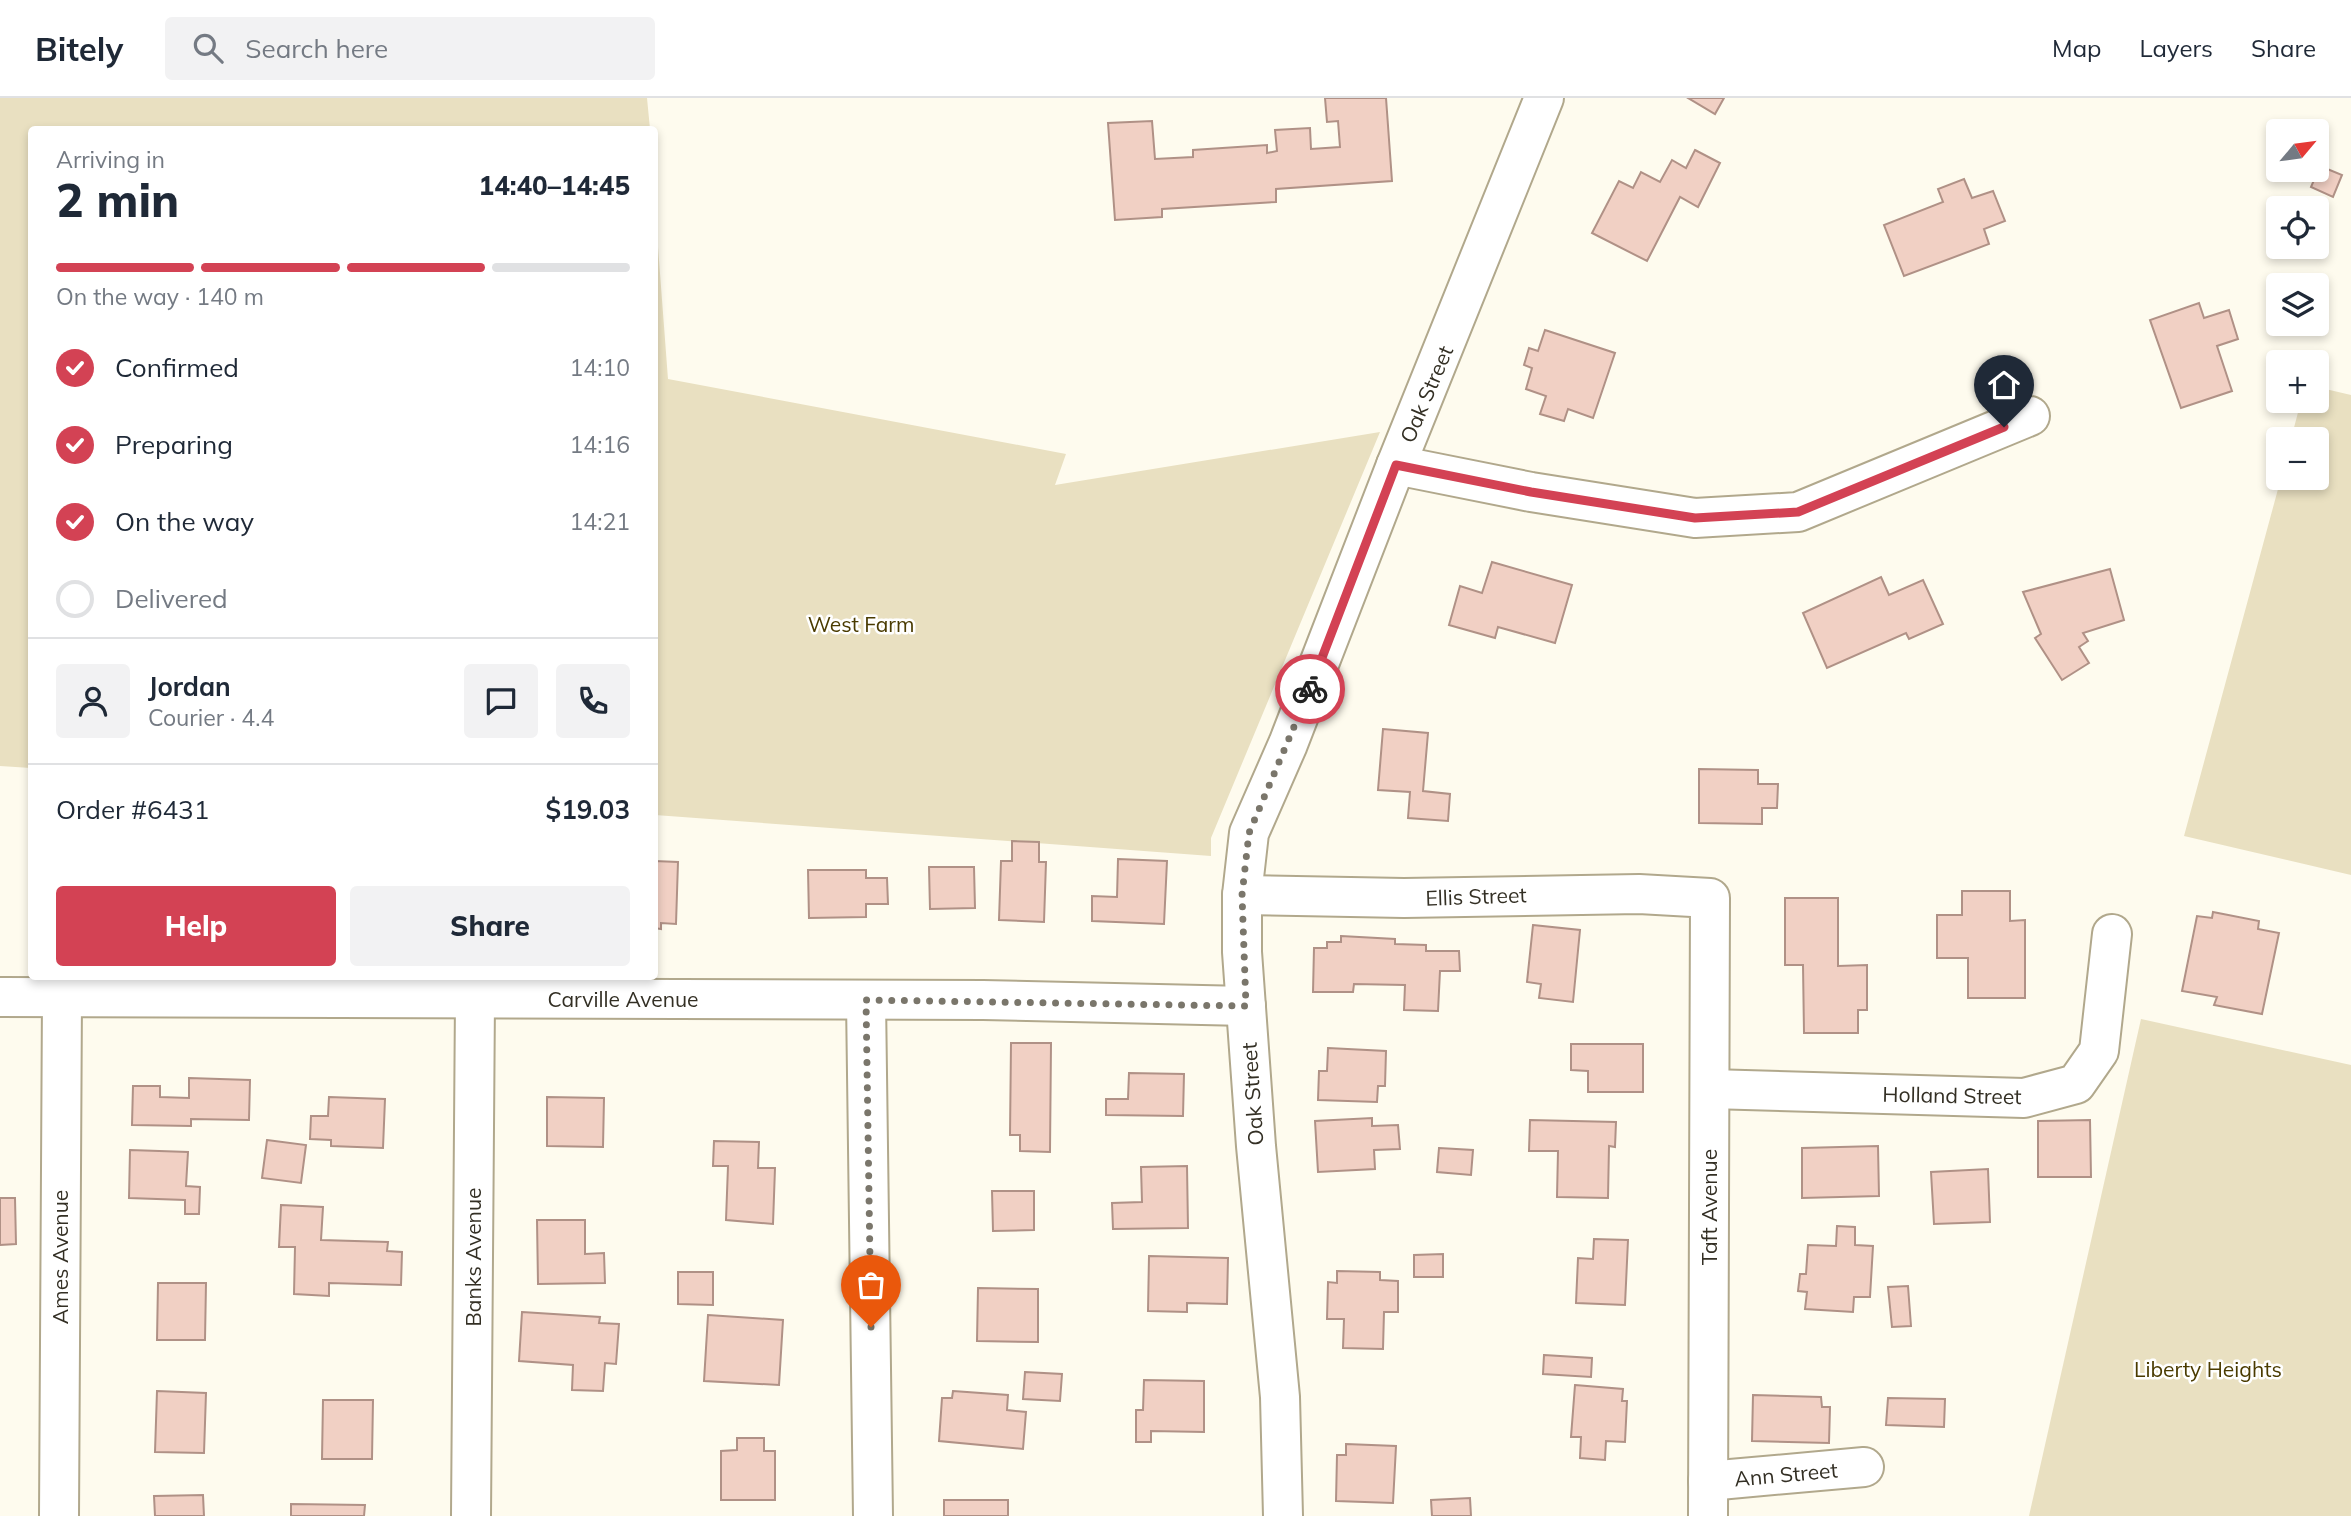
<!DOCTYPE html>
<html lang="en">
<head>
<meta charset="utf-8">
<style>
	body { margin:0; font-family:Mulish,sans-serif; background:#f2f2f3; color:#1f2937; height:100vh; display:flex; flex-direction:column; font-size:26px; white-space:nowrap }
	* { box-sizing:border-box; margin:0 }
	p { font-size:23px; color:#747a83 }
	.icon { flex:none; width:38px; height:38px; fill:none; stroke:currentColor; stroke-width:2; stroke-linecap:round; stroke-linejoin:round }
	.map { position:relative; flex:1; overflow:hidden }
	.sheet { position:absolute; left:28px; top:28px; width:630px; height:854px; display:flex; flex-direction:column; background:#fff; border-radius:7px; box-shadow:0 4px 10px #0003 }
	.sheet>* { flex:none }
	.needle { width:46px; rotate:61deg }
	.controls { position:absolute; left:2266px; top:21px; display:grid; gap:14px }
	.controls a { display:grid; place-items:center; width:63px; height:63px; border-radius:7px; background:#fff; box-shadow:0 4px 10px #0003; font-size:35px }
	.pin { position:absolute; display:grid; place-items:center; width:60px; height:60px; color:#fff; margin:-72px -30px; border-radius:50% 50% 50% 0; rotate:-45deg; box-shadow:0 0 7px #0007 }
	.pin .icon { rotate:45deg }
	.courier { position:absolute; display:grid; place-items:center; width:70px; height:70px; margin:-35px; border:5px solid #d34254; border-radius:50%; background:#fff; color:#222; box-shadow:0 2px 9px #0007 }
	.headline em { font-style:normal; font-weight:800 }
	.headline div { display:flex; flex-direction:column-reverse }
	.headline { display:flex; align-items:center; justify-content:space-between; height:119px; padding:0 28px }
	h1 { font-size:46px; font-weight:800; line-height:52px }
	.bar { display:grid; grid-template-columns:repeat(4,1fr); gap:10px 7px; align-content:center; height:84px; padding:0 28px }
	.bar i { height:9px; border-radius:5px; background:#e0e1e3 }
	.bar .active { background:#d34254 }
	.bar p { grid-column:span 4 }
	.line { display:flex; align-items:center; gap:18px; padding:0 28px; border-top:2px solid #e0e1e3 }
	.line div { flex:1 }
	.round { display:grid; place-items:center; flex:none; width:74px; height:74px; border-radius:7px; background:#f2f2f3 }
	ol { padding:0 28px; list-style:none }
	li { display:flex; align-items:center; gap:21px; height:77px }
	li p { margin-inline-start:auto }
	li .icon { padding:7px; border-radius:50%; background:#d34254; color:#fff; stroke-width:4 }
	li:last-child { color:#747a83 }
	li i { width:38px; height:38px; border:4px solid #e0e1e3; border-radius:50% }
	.button { display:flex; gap:14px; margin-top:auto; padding:14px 28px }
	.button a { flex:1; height:80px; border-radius:7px; background:#d34254; color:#fff; font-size:28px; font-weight:800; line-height:80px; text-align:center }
	.button a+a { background:#f2f2f3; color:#1f2937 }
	header { display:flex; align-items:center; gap:42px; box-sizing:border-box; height:98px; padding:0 35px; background:#fff; border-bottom:2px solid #e0e1e3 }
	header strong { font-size:33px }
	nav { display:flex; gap:38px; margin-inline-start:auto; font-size:24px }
	.search { width:490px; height:63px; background:#f2f2f3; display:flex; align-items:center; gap:18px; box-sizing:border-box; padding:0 24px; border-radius:7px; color:#747a83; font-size:26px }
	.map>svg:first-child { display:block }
</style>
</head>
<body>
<header>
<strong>Bitely</strong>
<div class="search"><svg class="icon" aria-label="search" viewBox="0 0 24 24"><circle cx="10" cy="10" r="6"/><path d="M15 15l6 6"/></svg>Search here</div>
<nav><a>Map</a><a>Layers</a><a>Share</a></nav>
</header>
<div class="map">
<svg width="2351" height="1418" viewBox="0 0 2351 1418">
	<rect width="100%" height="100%" fill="#fefbee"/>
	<!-- green -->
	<g fill="#e9e0c1">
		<path d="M0,0h647l3,31 -618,1 -1,638 -31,-2z"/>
		<path d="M654,96l14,185 398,75 -11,31 325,-53 -169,406v18l-556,-41z"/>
		<path d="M2317,289l34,8v480l-167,-39 97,-358h36v-39h-26l10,-38h16z"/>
		<path d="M2141,921l210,46v451h-322z"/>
	</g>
	<!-- building -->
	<g fill="#f1d0c4" stroke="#b09186" stroke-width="2">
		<path d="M1325,0h61l6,83 -116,8v13l-114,7v8l-47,3 -7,-97 44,-2 3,38 38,-2v-7l74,-5v8l10,-2 -2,-21 35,-2 1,21 29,-2 -2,-26 -11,1z"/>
		<path d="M1688,0h36l-9,16z"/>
		<path d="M1695,52l25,13 -22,44 -18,-10 -33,64 -55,-28 27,-52 14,7 8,-16 19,10 12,-22 14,8z"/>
		<path d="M2320,68l22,9 -9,22 -22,-10z"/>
		<path d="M1964,81l8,19 21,-7 12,30 -21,8 5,15 -85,32 -20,-51 59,-23 -5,-13z"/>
		<path d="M2199,205l5,15 25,-8 9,29 -21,7 15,45 -51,17 -31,-88z"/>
		<path d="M1545,232l70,23 -22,65 -25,-9 -4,12 -24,-7 6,-18 -20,-7 6,-21 -8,-3 5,-17 9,3z"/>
		<path d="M1492,464l80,23 -17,58 -57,-16 -3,11 -46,-13 11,-39 22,7z"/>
		<path d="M2110,471l14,51 -41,13 5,8 -9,6 10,16 -27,17 -27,-42 6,-4 -18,-42z"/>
		<path d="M1881,479l8,18 34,-15 20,44 -34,15 -3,-6 -79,35 -24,-55z"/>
		<path d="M1383,631l45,4 -5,58 27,3 -2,27 -40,-3 2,-26 -32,-2z"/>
		<path d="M1699,671l59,1v14h20l-1,24h-15v16l-63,-1z"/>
		<path d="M1012,743l27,1v20h7l-2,60 -45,-2 2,-59h11z"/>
		<path d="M1118,761l49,2 -3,63 -72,-3v-25l25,1z"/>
		<path d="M654,763l24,1 -2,62 -15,-1v6l-7,-1z"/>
		<path d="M929,769h45l1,41 -45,1z"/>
		<path d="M808,772h58v8h21l1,26h-22v13l-57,1z"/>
		<path d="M1962,793h48v30l15,-1v78h-57v-40h-31v-43h25z"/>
		<path d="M1785,800h53v68l29,-1v45h-9v23h-54l-1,-68h-18z"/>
		<path d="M2213,814l46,9 -1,8 21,4 -17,81 -48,-9 3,-8 -35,-6 15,-75 15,2z"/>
		<path d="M1533,827l47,5 -7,72 -34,-4 2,-14 -14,-2z"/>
		<path d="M1341,838l54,3v5l31,1v6h33l1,20h-20l-2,40 -34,-1 1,-25 -51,-1 -1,8h-40l1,-44h13v-6h14z"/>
		<path d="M1011,945h40l-1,109 -30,-1v-16h-10z"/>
		<path d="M1571,946h72v48h-55v-21l-17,-1z"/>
		<path d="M1328,950l58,3 -1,35h-7l-1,16 -59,-2 1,-29h8z"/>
		<path d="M1129,975l55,1 -1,42 -77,-1v-16h22z"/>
		<path d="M189,980l61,2 -1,40 -58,-1v7l-59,-1 1,-39h27v11l29,1z"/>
		<path d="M329,999l56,2 -2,49 -52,-2v-6l-21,-1 1,-23h17z"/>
		<path d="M547,999l57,1 -1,49 -56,-1z"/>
		<path d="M1372,1020v8l26,-1 2,24 -26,1 1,19 -57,3 -3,-51z"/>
		<path d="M1530,1022l86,2 -1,25 -6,-1 -1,52 -51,-1 1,-46h-29z"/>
		<path d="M2090,1022l1,57h-53v-56z"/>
		<path d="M267,1042l39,5 -5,38 -39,-5z"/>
		<path d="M714,1043l45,1 -1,26h17l-2,56 -47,-4 2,-54h-15z"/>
		<path d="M1878,1048l1,50 -77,2v-50z"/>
		<path d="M1439,1050l34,2 -2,25 -34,-3z"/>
		<path d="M130,1052l58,2 -2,34 14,1 -1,27h-14v-14l-56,-2z"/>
		<path d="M1187,1068l1,62 -75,1 -1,-26 30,-1 -1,-35z"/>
		<path d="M1988,1071l2,53 -56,2 -3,-52z"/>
		<path d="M992,1093h42v39l-41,1z"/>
		<path d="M0,1100h15l1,46 -16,1z"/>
		<path d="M281,1107l42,2 -2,33 67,2 -1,9 15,1 -1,33 -72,-2v13l-35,-2 1,-47h-16z"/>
		<path d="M537,1122h48v34l19,-1 1,30 -67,1z"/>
		<path d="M1837,1128l18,1v18l18,1 -3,51h-16l-1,15 -48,-3 2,-17 -9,-1 2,-17h6l2,-29 28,1z"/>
		<path d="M1594,1141l34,1 -3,65 -49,-2 2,-45 15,1z"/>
		<path d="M1443,1156v23h-29v-22z"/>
		<path d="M1149,1158l79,2 -1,46 -40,-1v9l-39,-1z"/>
		<path d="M1337,1173l43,1v8l18,1v31h-14l-1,37 -40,-1 1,-29h-17l1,-37 9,1z"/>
		<path d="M678,1174h35v33l-35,-1z"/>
		<path d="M158,1185h48l-1,57h-48z"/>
		<path d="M1908,1188l3,40 -19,1 -4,-40z"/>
		<path d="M978,1190l60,1v53l-61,-1z"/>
		<path d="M522,1214l78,5 -1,6 20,1 -3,40 -11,-1 -2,28 -31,-1 1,-25 -54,-4z"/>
		<path d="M708,1217l75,5 -4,65 -75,-4z"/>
		<path d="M1544,1257l48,3 -1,19 -48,-3z"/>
		<path d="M1025,1274l37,2 -2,27 -37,-2z"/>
		<path d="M1144,1282l60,1v51l-53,-1v11h-15v-32h7z"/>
		<path d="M1575,1287l48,4 -1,12h5l-2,41 -19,-1 -1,19 -25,-2 1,-21h-10z"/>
		<path d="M157,1293l49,2 -2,60 -49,-1z"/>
		<path d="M953,1293l55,4 -1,15 19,2 -3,37 -84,-8 3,-43h10z"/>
		<path d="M1753,1297l68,2 1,10h8l-1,36 -77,-2z"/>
		<path d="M1888,1300l57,1 -1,28 -58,-2z"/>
		<path d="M323,1302h50l-1,59h-50z"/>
		<path d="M737,1340h27v13h11v49h-54v-49l16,-1z"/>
		<path d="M1346,1346l50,2 -3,57 -57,-2 1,-46h9z"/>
		<path d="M203,1397l1,21h-49l-1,-20z"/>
		<path d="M1470,1400l1,18h-39l-1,-16z"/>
		<rect x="944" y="1402" width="64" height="16"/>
		<path d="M291,1406l74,1 -1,11h-73z"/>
	</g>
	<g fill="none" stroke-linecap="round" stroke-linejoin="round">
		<defs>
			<g id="minor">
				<path d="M1396,367l135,27 164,26 103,-6 232,-96"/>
				<path d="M1242,797l162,3 235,-4 71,4 -2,618"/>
				<path d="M0,899l983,3 263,6"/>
				<path d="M866,902l7,516"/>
				<path d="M1710,991l314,9 52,-14 23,-33 13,-117"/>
				<path d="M1708,1383l156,-14"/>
				<path d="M59,1418l3,-519"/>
				<path d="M471,1418l4,-518"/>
				<path d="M1283,1418l-3,-119 -24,-251 -14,-194v-57l7,-62 39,-89 108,-279 148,-367"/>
			</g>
		</defs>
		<!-- minor casing -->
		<use href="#minor" stroke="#b1a88c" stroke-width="42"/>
		<!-- minor -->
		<use href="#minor" stroke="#fff" stroke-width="38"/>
	</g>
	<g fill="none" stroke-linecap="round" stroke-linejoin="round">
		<!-- done -->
		<path stroke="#7a766b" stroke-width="7" stroke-dasharray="0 12.6" d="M871,1229l-5,-327 380,6 -4,-111 7,-62 61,-144"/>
		<!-- route -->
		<path stroke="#d34254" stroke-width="9" d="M1310,591l86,-224 135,27 164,26 51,-3 52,-3 206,-85"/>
	</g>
	<g text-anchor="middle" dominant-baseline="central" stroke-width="5" stroke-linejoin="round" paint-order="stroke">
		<!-- street labels -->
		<g font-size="21" fill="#332f24" stroke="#fff">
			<text transform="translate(1426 296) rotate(-67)">Oak Street</text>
			<text transform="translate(1476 798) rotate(-2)">Ellis Street</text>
			<text x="623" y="901">Carville Avenue</text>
			<text transform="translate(1252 996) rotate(-94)">Oak Street</text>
			<text transform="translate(1952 997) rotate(1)">Holland Street</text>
			<text transform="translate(1709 1109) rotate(-90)">Taft Avenue</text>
			<text transform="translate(60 1159) rotate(-90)">Ames Avenue</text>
			<text transform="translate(473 1159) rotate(-90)">Banks Avenue</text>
			<text transform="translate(1786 1376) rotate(-5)">Ann Street</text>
		</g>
		<!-- park labels -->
		<g font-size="21" fill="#4a3b00" stroke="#fff">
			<text x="861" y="526">West Farm</text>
			<text x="2208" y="1271">Liberty Heights</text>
		</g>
	</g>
</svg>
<div class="controls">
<a><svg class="needle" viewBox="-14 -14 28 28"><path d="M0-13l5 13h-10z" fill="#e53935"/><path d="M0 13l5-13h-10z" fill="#747a83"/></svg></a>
<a><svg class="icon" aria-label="locate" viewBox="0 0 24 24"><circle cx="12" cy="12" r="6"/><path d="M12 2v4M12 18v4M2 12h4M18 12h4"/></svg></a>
<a><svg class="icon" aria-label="layers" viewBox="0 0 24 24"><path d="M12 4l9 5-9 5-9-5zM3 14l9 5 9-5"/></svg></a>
<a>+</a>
<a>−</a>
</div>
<div class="pin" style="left:871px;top:1229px;background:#ea580c"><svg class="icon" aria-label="bag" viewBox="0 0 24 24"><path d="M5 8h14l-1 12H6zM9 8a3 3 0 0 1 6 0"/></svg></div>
<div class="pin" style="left:2004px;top:329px;background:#1f2937"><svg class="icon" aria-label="home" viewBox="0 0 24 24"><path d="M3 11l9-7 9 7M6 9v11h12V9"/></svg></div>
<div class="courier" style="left:1310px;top:591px"><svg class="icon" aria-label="bike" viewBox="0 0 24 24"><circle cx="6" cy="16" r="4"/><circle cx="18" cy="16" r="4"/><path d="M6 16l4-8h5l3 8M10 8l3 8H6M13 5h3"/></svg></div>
<section class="sheet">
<div class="headline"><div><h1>2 min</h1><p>Arriving in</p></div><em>14:40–14:45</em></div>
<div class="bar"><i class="active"></i><i class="active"></i><i class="active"></i><i></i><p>On the way · 140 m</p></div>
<ol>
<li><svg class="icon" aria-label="check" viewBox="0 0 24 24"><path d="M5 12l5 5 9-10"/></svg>Confirmed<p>14:10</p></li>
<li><svg class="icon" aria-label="check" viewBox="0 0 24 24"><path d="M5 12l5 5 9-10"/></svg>Preparing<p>14:16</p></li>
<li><svg class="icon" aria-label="check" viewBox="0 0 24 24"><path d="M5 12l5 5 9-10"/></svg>On the way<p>14:21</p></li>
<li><i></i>Delivered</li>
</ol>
<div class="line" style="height:126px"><a class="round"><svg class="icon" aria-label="person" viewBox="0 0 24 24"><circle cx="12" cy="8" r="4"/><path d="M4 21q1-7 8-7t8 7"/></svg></a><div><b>Jordan</b><p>Courier · 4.4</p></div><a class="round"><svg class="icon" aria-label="chat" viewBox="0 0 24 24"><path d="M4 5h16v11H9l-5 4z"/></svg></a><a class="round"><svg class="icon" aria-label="phone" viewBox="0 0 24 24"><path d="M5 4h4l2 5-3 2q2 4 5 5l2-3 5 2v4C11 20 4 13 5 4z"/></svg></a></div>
<div class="line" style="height:91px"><div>Order #6431</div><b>$19.03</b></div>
<div class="button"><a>Help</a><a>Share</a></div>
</section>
</div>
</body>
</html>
